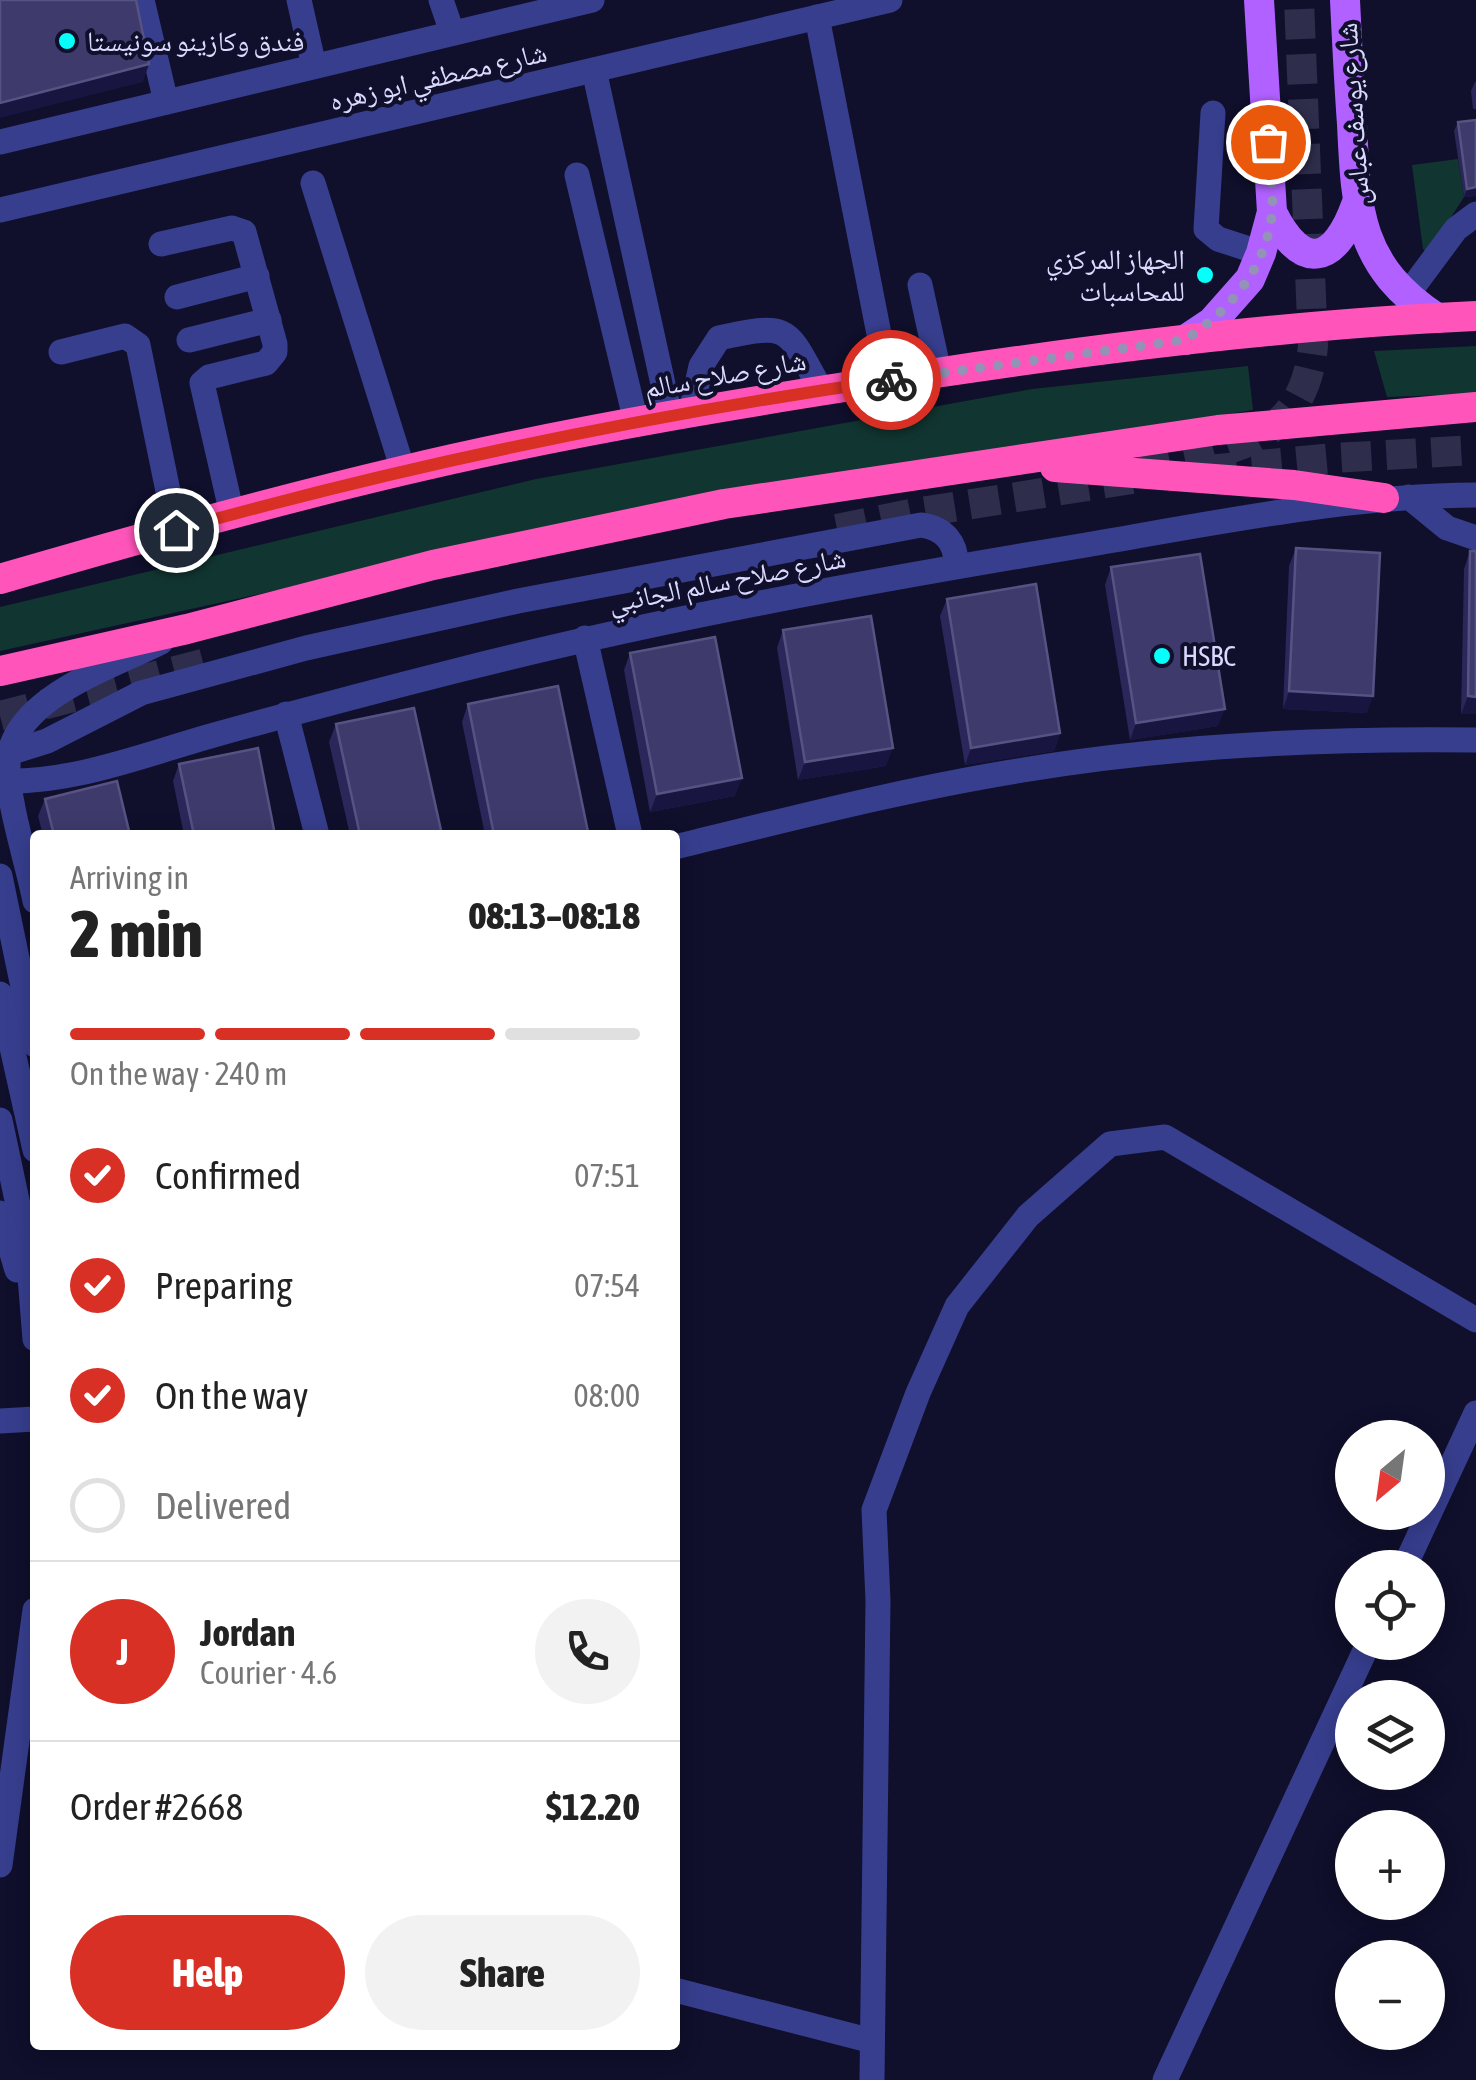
<!DOCTYPE html>
<html lang="en">
<head>
<meta charset="utf-8">
<style>
	body { margin:0; font-family:"Asap Condensed","Noto Naskh Arabic",sans-serif; background:#f2f2f2; color:#222; height:100vh; display:flex; flex-direction:column; font-size:38px; white-space:nowrap }
	* { box-sizing:border-box; margin:0 }
	p { font-size:32px; color:#767676 }
	.icon { flex:none; width:55px; height:55px; fill:none; stroke:currentColor; stroke-width:2; stroke-linecap:round; stroke-linejoin:round }
	.map { position:relative; flex:1; overflow:hidden }
	.sheet { position:absolute; left:30px; top:830px; width:650px; height:1220px; display:flex; flex-direction:column; background:#fff; border-radius:10px; box-shadow:0 5px 25px #0003 }
	.sheet>* { flex:none }
	.needle { width:65px; rotate:209deg }
	.buttons { position:absolute; left:1335px; top:1420px; display:grid; gap:20px }
	.buttons a { display:grid; place-items:center; width:110px; height:110px; border-radius:50%; background:#fff; box-shadow:0 5px 25px #0003; font-size:50px }
	.pin { position:absolute; display:grid; place-items:center; width:85px; height:85px; color:#fff; margin:-42px; border:5px solid #fff; border-radius:50%; box-shadow:0 2px 10px #0007 }
	.courier { position:absolute; display:grid; place-items:center; width:100px; height:100px; margin:-50px; border:8px solid #d93025; border-radius:50%; background:#fff; color:#222; box-shadow:0 2px 12px #0007 }
	.summary em { font-style:normal; font-weight:800 }
	.summary div { display:flex; flex-direction:column-reverse }
	.summary { display:flex; align-items:center; justify-content:space-between; height:170px; padding:0 40px }
	h1 { font-size:65px; font-weight:800; line-height:75px }
	.bar { display:grid; grid-template-columns:repeat(4,1fr); gap:15px 10px; align-content:center; height:120px; padding:0 40px }
	.bar i { height:12px; border-radius:8px; background:#e0e0e0 }
	.bar .current { background:#d93025 }
	.bar p { grid-column:span 4 }
	.line { display:flex; align-items:center; gap:25px; padding:0 40px; border-top:2px solid #e0e0e0 }
	.line div { flex:1 }
	.round { display:grid; place-items:center; flex:none; width:105px; height:105px; border-radius:52px; background:#f2f2f2 }
	ol { padding:0 40px; list-style:none }
	li { display:flex; align-items:center; gap:30px; height:110px }
	li p { margin-inline-start:auto }
	li .icon { padding:10px; border-radius:50%; background:#d93025; color:#fff; stroke-width:4 }
	li:last-child { color:#767676 }
	li i { width:55px; height:55px; border:5px solid #e0e0e0; border-radius:50% }
	.primary-button { display:flex; gap:20px; margin-top:auto; padding:20px 40px }
	.primary-button a { flex:1; height:115px; border-radius:60px; background:#d93025; color:#fff; font-size:40px; font-weight:800; line-height:115px; text-align:center }
	.primary-button a+a { background:#f2f2f2; color:#222 }
	.map>svg:first-child { display:block }
</style>
</head>
<body>
<div class="map">
<svg width="1476" height="2080" viewBox="0 0 1476 2080">
	<rect width="100%" height="100%" fill="#100f2c"/>
	<!-- green -->
	<g fill="#113631">
		<path d="M1458,159l6,38 -36,56 -5,-4 -11,-84z"/>
		<path d="M1476,346v48l-89,3 -13,-46z"/>
		<path d="M1248,366l5,44 -592,96 -661,145v-44l536,-128 496,-90z"/>
	</g>
	<g fill="none" stroke-linecap="round" stroke-linejoin="round">
		<!-- major-tunnel -->
		<g stroke="#2e2d4c" stroke-width="30" stroke-dasharray="30 15" stroke-linecap="butt">
			<path d="M1141,470c82,-20 162,-22 172,-124l-14,-346"/>
			<path d="M1207,470l127,-12 142,-8"/>
			<path d="M837,529l78,-16 217,-34"/>
			<path d="M0,716l210,-54"/>
		</g>
		<!-- minor -->
		<g stroke="#373e8e" stroke-width="25">
			<path d="M142,0l24,102"/>
			<path d="M299,0l15,66"/>
			<path d="M441,0l11,32"/>
			<path d="M817,17l71,363"/>
			<path d="M594,70l76,346"/>
			<path d="M1213,113l-7,116 12,10 43,14"/>
			<path d="M0,142l592,-142"/>
			<path d="M577,175l59,247"/>
			<path d="M313,183l90,287"/>
			<path d="M0,210l890,-210"/>
			<path d="M161,244l71,-16 12,4 31,112v8l-9,11 -57,14 -7,6 30,131"/>
			<path d="M920,285l19,87"/>
			<path d="M1407,295l49,-66 20,-15"/>
			<path d="M177,297l80,-21"/>
			<path d="M189,340l80,-20"/>
			<path d="M61,352l64,-16 13,9 38,185"/>
			<path d="M691,412l10,-46 18,-28c73,-16 67,-11 102,52"/>
			<path d="M1409,497l38,31 29,10"/>
			<path d="M585,638l45,197"/>
			<path d="M286,714l31,121"/>
			<path d="M9,753l38,-12 94,-48 165,-45 212,-47 403,-76c23,3 36,18 35,41"/>
			<path d="M0,781c69,3 141,-25 207,-44 82,-23 165,-45 248,-66 208,-53 420,-91 631,-126 129,-22 258,-49 390,-50"/>
			<path d="M675,847c115,-28 230,-58 348,-77 150,-25 301,-32 453,-30"/>
			<path d="M0,876l35,169"/>
			<path d="M35,901c-8,-40 -27,-96 -27,-135 1,-67 102,-98 153,-124"/>
			<path d="M0,994l35,156"/>
			<path d="M0,1120l28,132 7,87"/>
			<path d="M0,1213l17,57"/>
			<path d="M0,1421l35,-2"/>
			<path d="M1404,1568l72,-155"/>
			<path d="M0,1865l35,-255"/>
			<path d="M675,1990l197,51"/>
			<path d="M872,2080l6,-479 -4,-91 44,-117 39,-87 71,-90 82,-72 55,-7 311,183"/>
			<path d="M1165,2080l204,-438"/>
		</g>
		<!-- major -->
		<g stroke="#b161ff" stroke-width="30">
			<path d="M1345,0c2,41 4,83 7,124 4,86 6,143 85,194"/>
			<path d="M1272,212c30,61 63,52 84,-7"/>
			<path d="M1185,340l27,-18 38,-43 11,-26 11,-41 -13,-212"/>
		</g>
		<!-- highway -->
		<g stroke="#f5b" stroke-width="30">
			<path d="M1055,467l239,18 90,13"/>
			<path d="M0,579c133,-39 266,-76 401,-108 176,-42 356,-71 535,-98 178,-27 359,-49 540,-57"/>
			<path d="M0,671l187,-42 246,-64 291,-61 494,-74 258,-23"/>
		</g>
	</g>
	<!-- wall -->
	<g fill="#2b275a">
		<path d="M1475,82h1v27h-3l-2,-18z"/>
		<path d="M1476,120v76l-12,1 -10,-66 4,-9z"/>
		<path d="M1296,548l71,165 -84,-4 6,-143z"/>
		<path d="M1470,551l6,163h-15l3,-145z"/>
		<path d="M1111,567l107,159 -88,14 -25,-155z"/>
		<path d="M947,599l113,134 -6,18 -89,14 -25,-149z"/>
		<path d="M783,630l103,136 -88,14 -21,-132z"/>
		<path d="M630,653l105,143 -85,16 -26,-142z"/>
		<path d="M468,704l119,131h-102l-23,-113z"/>
		<path d="M336,724l106,111h-92l-21,-93z"/>
		<path d="M179,764l96,71h-91l-11,-54z"/>
		<path d="M45,799l85,36h-87l-5,-19z"/>
	</g>
	<!-- shaded-wall -->
	<g fill="#181540">
		<path d="M149,64l-6,18 -143,36v-15z"/>
		<path d="M1476,187v9l-12,1 3,-8z"/>
		<path d="M1289,691l84,5 -6,17 -84,-4z"/>
		<path d="M1468,696l8,1v17h-15z"/>
		<path d="M1225,709l-7,17 -88,14 6,-17z"/>
		<path d="M1060,733l-6,18 -89,14 6,-17z"/>
		<path d="M893,748l-7,18 -88,14 7,-18z"/>
		<path d="M742,778l-7,18 -85,16 7,-18z"/>
	</g>
	<!-- building -->
	<g fill="#3e3a6c" stroke="#565383" stroke-width="2.5">
		<path d="M0,0h136l13,64 -149,39z"/>
		<path d="M1476,120v67l-9,2 -9,-67z"/>
		<path d="M1296,548l84,5 -7,143 -84,-5z"/>
		<path d="M1470,551h6v146l-8,-1z"/>
		<path d="M1200,554l25,155 -89,14 -25,-156z"/>
		<path d="M1036,584l24,149 -89,15 -24,-149z"/>
		<path d="M871,616l22,132 -88,14 -22,-132z"/>
		<path d="M715,637l27,141 -85,16 -27,-141z"/>
		<path d="M558,686l30,146 -15,3h-79l-26,-131z"/>
		<path d="M414,708l28,127h-82l-24,-111z"/>
		<path d="M258,748l17,87h-81l-15,-71z"/>
		<path d="M117,781l13,54h-76l-9,-36z"/>
	</g>
	<g fill="none" stroke-linecap="round" stroke-linejoin="round">
		<!-- done -->
		<path stroke="#9393b5" stroke-width="10" stroke-dasharray="0 18" d="M891,380l294,-40c45,-30 81,-71 87,-127 2,-23 -3,-49 -4,-71"/>
		<!-- route -->
		<path stroke="#d93025" stroke-width="12" d="M176,530c234,-66 474,-115 715,-150"/>
	</g>
	<!-- markers -->
	<g fill="#06fffa" stroke="#100f2c" stroke-width="4">
		<circle cx="67" cy="41" r="10"/>
		<circle cx="1205" cy="275" r="10"/>
		<circle cx="1162" cy="656" r="10"/>
	</g>
	<g text-anchor="middle" dominant-baseline="central" stroke-width="8" stroke-linejoin="round" paint-order="stroke">
		<!-- poi labels -->
		<g font-size="28" fill="#dadaff" stroke="#100f2c" text-anchor="start">
			<text x="87" y="41">فندق وكازينو سونيستا</text>
			<text x="1185" y="259" text-anchor="end">الجهاز المركزي<tspan x="1185" dy="32">للمحاسبات</tspan></text>
			<text x="1182" y="656">HSBC</text>
		</g>
		<!-- street labels -->
		<g font-size="28" fill="#dadaff" stroke="#100f2c">
			<text transform="translate(438 76) rotate(-13)">شارع مصطفي ابو زهره</text>
			<text transform="translate(1353 114) rotate(-94)">شارع يوسف عباس</text>
			<text transform="translate(725 374) rotate(-10)">شارع صلاح سالم</text>
			<text transform="translate(727 580) rotate(-11)">شارع صلاح سالم الجانبي</text>
		</g>
	</g>
</svg>
<div class="buttons">
<a><svg class="needle" viewBox="-14 -14 28 28"><path d="M0-13l5 13h-10z" fill="#e53935"/><path d="M0 13l5-13h-10z" fill="#767676"/></svg></a>
<a><svg class="icon" aria-label="locate" viewBox="0 0 24 24"><circle cx="12" cy="12" r="6"/><path d="M12 2v4M12 18v4M2 12h4M18 12h4"/></svg></a>
<a><svg class="icon" aria-label="layers" viewBox="0 0 24 24"><path d="M12 4l9 5-9 5-9-5zM3 14l9 5 9-5"/></svg></a>
<a>+</a>
<a>−</a>
</div>
<div class="pin" style="left:1268px;top:142px;background:#ea580c"><svg class="icon" aria-label="bag" viewBox="0 0 24 24"><path d="M5 8h14l-1 12H6zM9 8a3 3 0 0 1 6 0"/></svg></div>
<div class="pin" style="left:176px;top:530px;background:#1f2937"><svg class="icon" aria-label="home" viewBox="0 0 24 24"><path d="M3 11l9-7 9 7M6 9v11h12V9"/></svg></div>
<div class="courier" style="left:891px;top:380px"><svg class="icon" aria-label="bike" viewBox="0 0 24 24"><circle cx="6" cy="16" r="4"/><circle cx="18" cy="16" r="4"/><path d="M6 16l4-8h5l3 8M10 8l3 8H6M13 5h3"/></svg></div>
<section class="sheet">
<div class="summary"><div><h1>2 min</h1><p>Arriving in</p></div><em>08:13–08:18</em></div>
<div class="bar"><i class="current"></i><i class="current"></i><i class="current"></i><i></i><p>On the way · 240 m</p></div>
<ol>
<li><svg class="icon" aria-label="check" viewBox="0 0 24 24"><path d="M5 12l5 5 9-10"/></svg>Confirmed<p>07:51</p></li>
<li><svg class="icon" aria-label="check" viewBox="0 0 24 24"><path d="M5 12l5 5 9-10"/></svg>Preparing<p>07:54</p></li>
<li><svg class="icon" aria-label="check" viewBox="0 0 24 24"><path d="M5 12l5 5 9-10"/></svg>On the way<p>08:00</p></li>
<li><i></i>Delivered</li>
</ol>
<div class="line" style="height:180px"><b class="round" style="background:#d93025;color:#fff">J</b><div><b>Jordan</b><p>Courier · 4.6</p></div><a class="round"><svg class="icon" aria-label="phone" viewBox="0 0 24 24"><path d="M5 4h4l2 5-3 2q2 4 5 5l2-3 5 2v4C11 20 4 13 5 4z"/></svg></a></div>
<div class="line" style="height:130px"><div>Order #2668</div><b>$12.20</b></div>
<div class="primary-button"><a>Help</a><a>Share</a></div>
</section>
</div>
</body>
</html>
